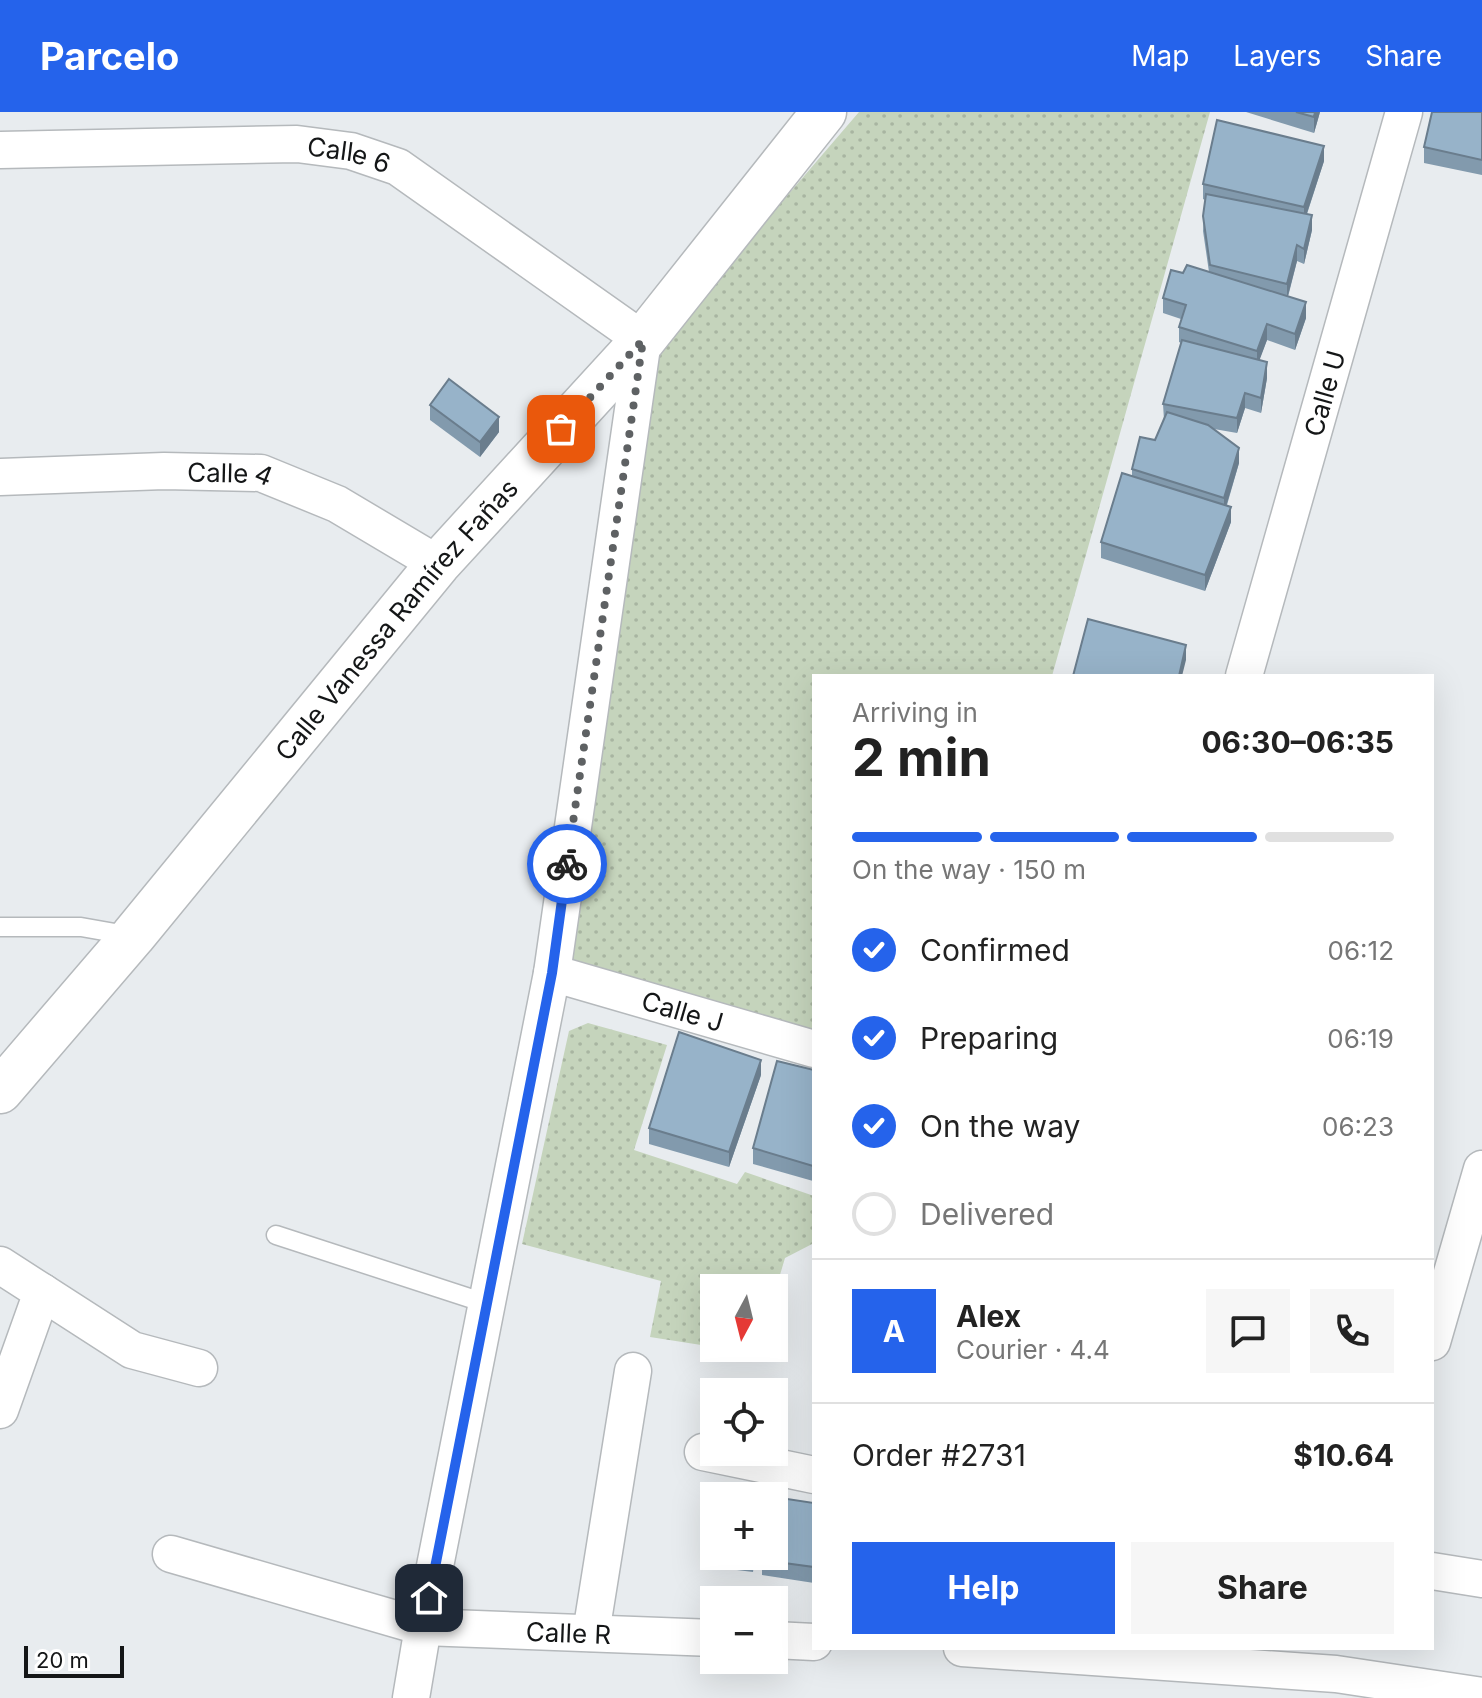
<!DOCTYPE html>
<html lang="en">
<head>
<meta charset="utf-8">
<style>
	body { margin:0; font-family:Inter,sans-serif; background:#f6f6f6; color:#222; height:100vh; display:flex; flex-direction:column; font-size:30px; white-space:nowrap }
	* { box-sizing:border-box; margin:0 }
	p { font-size:26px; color:#767676 }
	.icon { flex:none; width:44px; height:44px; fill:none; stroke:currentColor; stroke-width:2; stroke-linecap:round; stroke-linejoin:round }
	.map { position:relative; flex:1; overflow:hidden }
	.side { position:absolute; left:812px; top:562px; width:622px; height:976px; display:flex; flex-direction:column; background:#fff; border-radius:0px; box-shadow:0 8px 32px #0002 }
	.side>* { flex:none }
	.needle { width:52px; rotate:187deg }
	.tools { position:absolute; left:700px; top:1162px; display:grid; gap:16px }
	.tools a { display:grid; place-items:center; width:88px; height:88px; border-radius:0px; background:#fff; box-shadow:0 8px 32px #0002; font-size:40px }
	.scale { position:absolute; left:24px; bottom:20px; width:100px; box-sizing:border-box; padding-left:8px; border:4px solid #141617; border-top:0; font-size:22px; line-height:28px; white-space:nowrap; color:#141617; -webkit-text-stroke:6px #fff; paint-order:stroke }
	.pin { position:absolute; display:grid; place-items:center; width:68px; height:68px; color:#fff; margin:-34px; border-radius:16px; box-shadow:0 4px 12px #0006 }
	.courier { position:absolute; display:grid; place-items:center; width:80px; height:80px; margin:-40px; border:6px solid #2563eb; border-radius:50%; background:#fff; color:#222; box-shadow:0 2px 10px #0007 }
	.head em { font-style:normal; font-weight:700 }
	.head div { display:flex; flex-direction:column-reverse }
	.head { display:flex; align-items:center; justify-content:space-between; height:136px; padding:0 40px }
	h1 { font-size:52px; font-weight:700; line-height:60px }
	.bar { display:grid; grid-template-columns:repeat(4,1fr); gap:12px 8px; align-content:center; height:96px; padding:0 40px }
	.bar i { height:10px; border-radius:6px; background:#e0e0e0 }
	.bar .active { background:#2563eb }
	.bar p { grid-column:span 4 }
	.line { display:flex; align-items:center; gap:20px; padding:0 40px; border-top:2px solid #e0e0e0 }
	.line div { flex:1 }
	.round { display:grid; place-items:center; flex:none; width:84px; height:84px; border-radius:0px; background:#f6f6f6 }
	ol { padding:0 40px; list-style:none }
	li { display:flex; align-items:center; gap:24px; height:88px }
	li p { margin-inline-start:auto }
	li .icon { padding:8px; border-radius:50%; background:#2563eb; color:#fff; stroke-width:4 }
	li:last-child { color:#767676 }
	li i { width:44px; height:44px; border:4px solid #e0e0e0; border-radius:50% }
	.button { display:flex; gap:16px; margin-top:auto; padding:16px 40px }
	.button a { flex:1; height:92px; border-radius:0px; background:#2563eb; color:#fff; font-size:32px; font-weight:700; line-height:92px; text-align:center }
	.button a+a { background:#f6f6f6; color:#222 }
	header { display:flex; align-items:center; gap:48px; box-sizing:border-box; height:112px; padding:0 40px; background:#2563eb; color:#fff }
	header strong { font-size:38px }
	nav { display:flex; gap:44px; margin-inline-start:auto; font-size:28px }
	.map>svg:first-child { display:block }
</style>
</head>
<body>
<header>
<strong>Parcelo</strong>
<nav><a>Map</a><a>Layers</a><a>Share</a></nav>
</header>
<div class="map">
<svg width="1482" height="1586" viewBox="0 0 1482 1586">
	<defs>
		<pattern id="grass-dots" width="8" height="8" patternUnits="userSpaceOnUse" patternTransform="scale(2)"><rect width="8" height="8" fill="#c5d4bc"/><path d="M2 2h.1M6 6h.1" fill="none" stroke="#a8b5a1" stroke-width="1.8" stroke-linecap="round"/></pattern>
	</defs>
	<rect width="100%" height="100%" fill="#e8ecef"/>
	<!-- grass -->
	<g fill="url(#grass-dots)">
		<path d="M859,0h351l-158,564h-238v362l-247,-76 92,-617z"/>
		<path d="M588,911l79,22 -33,105 103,34 8,-12 69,24v47l-29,15 -11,37v-7h-60v59l-64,-10 11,-56 -139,-37 47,-213z"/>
	</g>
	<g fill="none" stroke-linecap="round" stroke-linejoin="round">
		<defs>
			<g id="lane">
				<path d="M0,815h81l51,9"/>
				<path d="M276,1123l212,69"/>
			</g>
			<g id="street">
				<path id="s1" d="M0,38l297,-6 54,7 47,16 245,173 -91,633 -129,654 -12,71"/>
				<path id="s2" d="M0,365l164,-6 97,2 76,31 101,60"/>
				<path id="s3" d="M1244,564l160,-564"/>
				<path id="s4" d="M552,861l262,76"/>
				<path d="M0,1153l42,27 -42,118"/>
				<path d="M42,1180l90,58 67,18"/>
				<path d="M1432,1230l50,-173"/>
				<path d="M703,1340l111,23"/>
				<path id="s5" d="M171,1442l252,73 291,11"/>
				<path d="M1432,1459l50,8"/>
				<path d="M591,1521l42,-262"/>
				<path d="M774,1528l40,2"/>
				<path d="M962,1536l374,26 146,22"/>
			</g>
			<g id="secondary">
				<path id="s6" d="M0,979l133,-155 305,-372 205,-224 181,-228"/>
			</g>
		</defs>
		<!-- lane casing -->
		<use href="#lane" stroke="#b5b9bc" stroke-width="21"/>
		<!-- street casing -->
		<use href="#street" stroke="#b5b9bc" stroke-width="39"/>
		<!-- secondary casing -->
		<use href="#secondary" stroke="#b5b9bc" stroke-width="47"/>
		<!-- lane -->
		<use href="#lane" stroke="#fff" stroke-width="18"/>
		<!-- street -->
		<use href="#street" stroke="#fff" stroke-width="36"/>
		<!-- secondary -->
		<use href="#secondary" stroke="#fff" stroke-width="44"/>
	</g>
	<!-- wall -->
	<g fill="#829aad">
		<path d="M1246,0h74l-6,21z"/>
		<path d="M1482,0v63l-58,-12v-16z"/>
		<path d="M1324,49l-17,53 5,16 -8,34 -7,-3 -9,36 18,21 -11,32 -28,-10 -8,20 8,18 -6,35 -16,-5 -8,25 -23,-4 25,34 -12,42 4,17 -26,69 -104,-33v-16l31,-66v-7l23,-29 9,-20 -1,-16 18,-61 -2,-1v-15l2,-8 -18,-6v-15l20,-25 26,-1 -6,-41 2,-31 -2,-1v-15z"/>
		<path d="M430,293l69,27 -19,25 -50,-37z"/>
		<path d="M814,958l-1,111 -60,-17v-16z"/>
		<path d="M761,963l-32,92 -80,-23v-16z"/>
		<path d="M714,1384v60h41l-2,16 -48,-6v-16z"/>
		<path d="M814,1391v80l-52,-8v-15z"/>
	</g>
	<!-- shaded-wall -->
	<g fill="#6a7d8d">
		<path d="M1315,0h5l-6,21v-16z"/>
		<path d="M1324,34v15l-20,61v-15z"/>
		<path d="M1312,103v15l-8,34v-15z"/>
		<path d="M1297,133v16l-10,38v-15z"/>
		<path d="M1306,190v16l-11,32v-16z"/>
		<path d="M1267,212v16l-10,27v-16z"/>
		<path d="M1267,250v16l-6,35v-15z"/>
		<path d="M1245,281v15l-8,25v-15z"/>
		<path d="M499,305v15l-19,25v-15z"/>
		<path d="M1239,336v15l-15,50v-15z"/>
		<path d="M1231,395v15l-26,69v-16z"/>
		<path d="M1186,533v15l-4,16h-3z"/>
		<path d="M761,948v15l-32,92v-15z"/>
	</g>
	<!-- building -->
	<g fill="#97b3c9" stroke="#6a7d8d" stroke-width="2">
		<path d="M1296,0h19l-1,5z"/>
		<path d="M1432,0h50v48l-58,-13z"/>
		<path d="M1217,8l107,26 -20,61 -101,-23z"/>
		<path d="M1206,82l106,21 -8,34 -7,-4 -10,39 -77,-19 -7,-49z"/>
		<path d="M1187,153l119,37 -11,32 -28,-10 -10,27 -78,-24 7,-22 -23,-7 8,-28 12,3z"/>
		<path d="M1182,228l85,22 -6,36 -16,-5 -8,25 -74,-14z"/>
		<path d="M449,267l50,38 -19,25 -50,-37z"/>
		<path d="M1167,300l41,13 31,23 -15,50 -92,-29 8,-32 15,3z"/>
		<path d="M1122,361l109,34 -26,68 -104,-33z"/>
		<path d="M1088,507l98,26 -7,31h-106z"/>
		<path d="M679,920l82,28 -32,92 -80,-24z"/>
		<path d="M777,949l37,9v91l-1,5 -60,-18z"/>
		<path d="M713,1377l48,6 -47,1v55l-9,-1z"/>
		<path d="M774,1385l40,6v64l-52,-7v-4h12z"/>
	</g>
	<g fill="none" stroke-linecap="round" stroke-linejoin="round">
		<!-- done -->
		<path stroke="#5e6163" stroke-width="8" stroke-dasharray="0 14.4" d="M561,317l82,-89 -76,524"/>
		<!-- route -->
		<path stroke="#2563eb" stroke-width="10" d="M429,1486l123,-625 15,-109"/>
	</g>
	<g text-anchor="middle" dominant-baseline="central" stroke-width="6" stroke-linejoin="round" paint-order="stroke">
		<!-- street labels -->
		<g font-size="26" fill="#141617" stroke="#fff">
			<text stroke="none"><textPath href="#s1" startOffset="350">Calle 6</textPath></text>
			<text stroke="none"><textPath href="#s3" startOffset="294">Calle U</textPath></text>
			<text stroke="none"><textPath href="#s2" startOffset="230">Calle 4</textPath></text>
			<text stroke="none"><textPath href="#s6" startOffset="616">Calle Vanessa Ramírez Fañas</textPath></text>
			<text stroke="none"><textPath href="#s4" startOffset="136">Calle J</textPath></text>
			<text stroke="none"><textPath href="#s5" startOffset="408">Calle R</textPath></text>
		</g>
	</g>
</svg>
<div class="tools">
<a><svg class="needle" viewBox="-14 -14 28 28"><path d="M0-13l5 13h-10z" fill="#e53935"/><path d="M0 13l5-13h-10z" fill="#767676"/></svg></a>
<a><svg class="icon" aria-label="locate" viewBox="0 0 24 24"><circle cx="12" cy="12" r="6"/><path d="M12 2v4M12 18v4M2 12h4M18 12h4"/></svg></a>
<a>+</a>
<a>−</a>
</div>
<div class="scale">20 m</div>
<div class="pin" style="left:561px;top:317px;background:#ea580c"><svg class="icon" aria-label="bag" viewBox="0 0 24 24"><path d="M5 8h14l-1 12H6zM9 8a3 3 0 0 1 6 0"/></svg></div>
<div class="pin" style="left:429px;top:1486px;background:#1f2937"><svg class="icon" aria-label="home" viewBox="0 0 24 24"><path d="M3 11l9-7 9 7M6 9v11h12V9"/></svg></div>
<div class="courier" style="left:567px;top:752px"><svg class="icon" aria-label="bike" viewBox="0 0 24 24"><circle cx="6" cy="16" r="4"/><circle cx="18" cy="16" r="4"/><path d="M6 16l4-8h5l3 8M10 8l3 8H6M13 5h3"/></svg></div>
<section class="side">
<div class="head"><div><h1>2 min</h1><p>Arriving in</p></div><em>06:30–06:35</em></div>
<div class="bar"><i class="active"></i><i class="active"></i><i class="active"></i><i></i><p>On the way · 150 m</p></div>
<ol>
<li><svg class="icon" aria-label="check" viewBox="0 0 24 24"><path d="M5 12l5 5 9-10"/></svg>Confirmed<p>06:12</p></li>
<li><svg class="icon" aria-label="check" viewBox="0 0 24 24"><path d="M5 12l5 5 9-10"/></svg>Preparing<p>06:19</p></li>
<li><svg class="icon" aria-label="check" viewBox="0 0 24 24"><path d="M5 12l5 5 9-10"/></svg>On the way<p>06:23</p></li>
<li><i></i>Delivered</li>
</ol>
<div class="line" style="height:144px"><b class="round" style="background:#2563eb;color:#fff">A</b><div><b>Alex</b><p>Courier · 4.4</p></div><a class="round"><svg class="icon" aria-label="chat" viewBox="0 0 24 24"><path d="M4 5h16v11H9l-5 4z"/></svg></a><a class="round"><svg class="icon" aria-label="phone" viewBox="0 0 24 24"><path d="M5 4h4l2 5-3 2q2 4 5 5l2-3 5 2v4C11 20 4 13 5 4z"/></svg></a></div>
<div class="line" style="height:104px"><div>Order #2731</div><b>$10.64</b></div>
<div class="button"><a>Help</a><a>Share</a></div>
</section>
</div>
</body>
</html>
